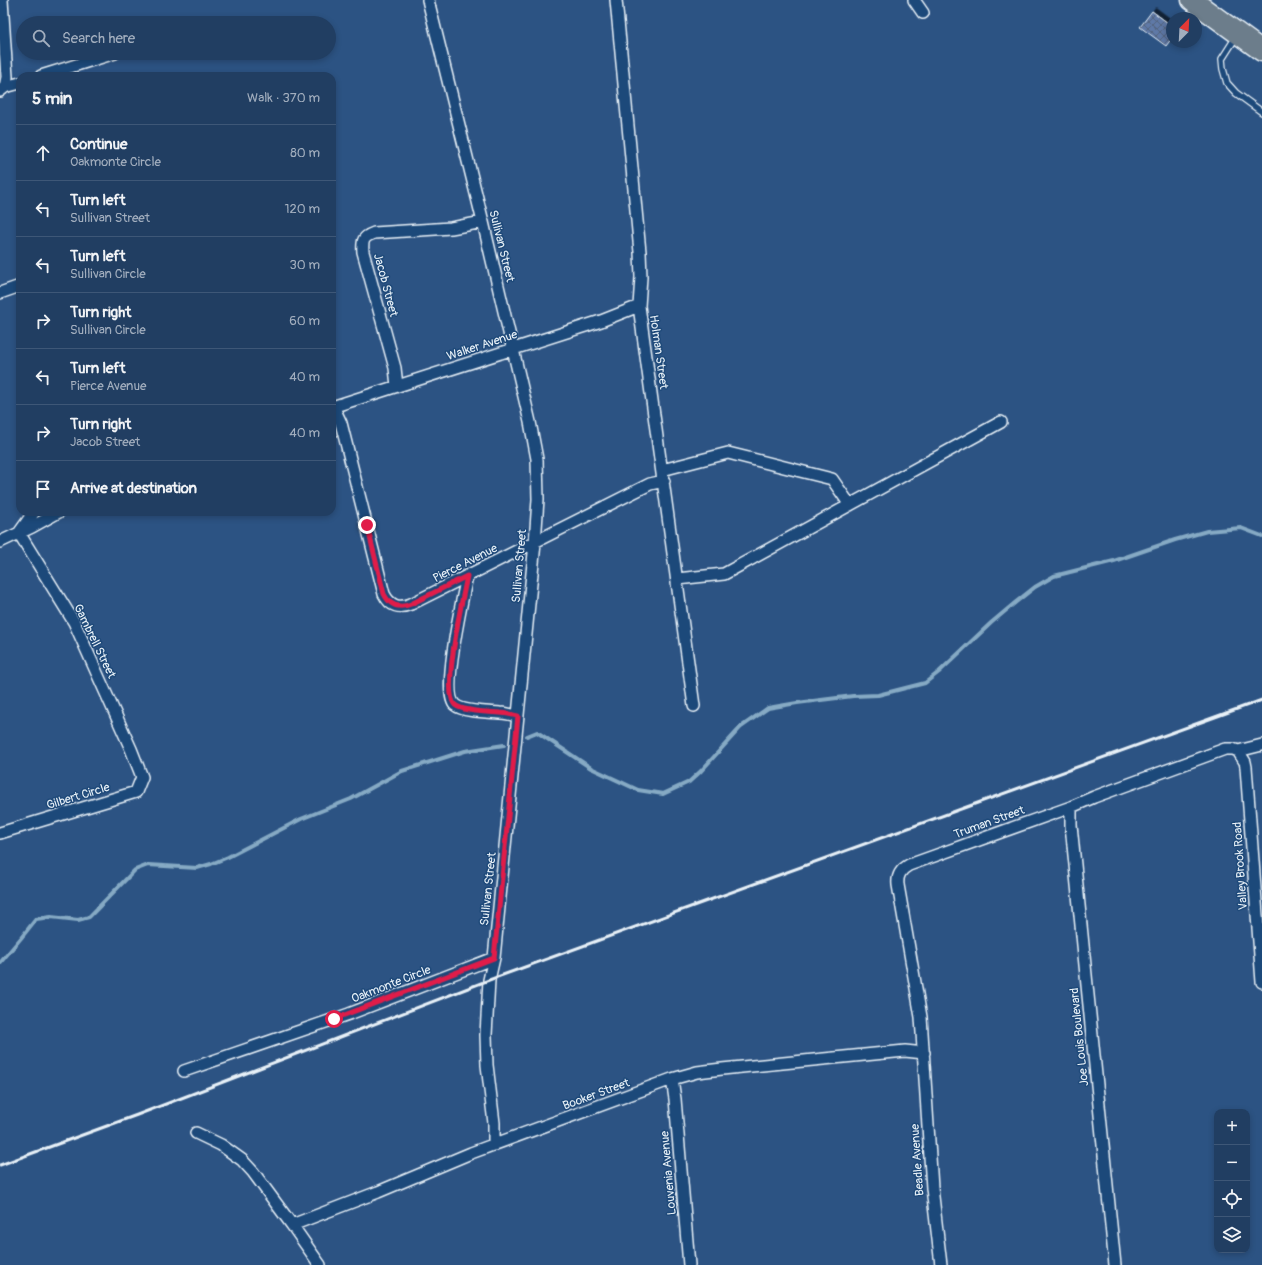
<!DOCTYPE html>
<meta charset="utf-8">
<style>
body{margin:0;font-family:Pangolin,sans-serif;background:#294568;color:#f1f3f6}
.controls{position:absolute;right:12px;bottom:12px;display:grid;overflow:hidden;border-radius:8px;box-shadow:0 2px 6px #0003}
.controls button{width:36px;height:36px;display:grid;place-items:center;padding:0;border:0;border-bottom:1px solid #3e5777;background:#213e62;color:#f1f3f6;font:20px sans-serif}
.compass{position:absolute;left:1166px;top:12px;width:36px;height:36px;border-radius:50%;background:#213e62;box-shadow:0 2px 6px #0003;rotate:24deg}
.stop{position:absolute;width:12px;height:12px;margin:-9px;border:3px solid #e11d48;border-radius:50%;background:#fff}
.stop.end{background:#e11d48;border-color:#fff;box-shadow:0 1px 4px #0008}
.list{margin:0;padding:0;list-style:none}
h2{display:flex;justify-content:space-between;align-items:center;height:52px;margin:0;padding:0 16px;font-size:17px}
h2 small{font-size:13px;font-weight:400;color:#a2aebe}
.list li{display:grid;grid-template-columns:26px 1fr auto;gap:12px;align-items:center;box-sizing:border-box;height:56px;padding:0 16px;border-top:1px solid #3e5777}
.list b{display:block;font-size:15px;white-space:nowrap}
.list p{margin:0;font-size:13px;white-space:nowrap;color:#a2aebe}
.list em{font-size:13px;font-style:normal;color:#a2aebe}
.icon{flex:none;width:22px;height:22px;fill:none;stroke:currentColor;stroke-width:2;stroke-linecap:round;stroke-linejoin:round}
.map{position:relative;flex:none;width:1262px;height:1265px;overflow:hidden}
.search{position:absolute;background:#213e62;box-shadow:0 2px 6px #0003;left:16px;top:16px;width:320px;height:44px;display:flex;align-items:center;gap:10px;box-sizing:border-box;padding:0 14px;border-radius:22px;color:#a2aebe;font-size:15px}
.panel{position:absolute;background:#213e62;box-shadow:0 2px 6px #0003;left:16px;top:72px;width:320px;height:444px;border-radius:12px}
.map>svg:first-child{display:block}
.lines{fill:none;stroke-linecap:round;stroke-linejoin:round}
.stream{stroke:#86aac4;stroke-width:4}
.building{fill:url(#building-cross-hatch);stroke:#e8f1f8;filter:url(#shadow)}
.lane-casing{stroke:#e8f1f8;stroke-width:8}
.street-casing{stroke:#e8f1f8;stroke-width:14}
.highway-casing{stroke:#e8f1f8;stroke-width:23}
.lane{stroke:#1f4a7a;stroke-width:5.5}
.street{stroke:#1f4a7a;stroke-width:11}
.highway{stroke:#6c7d8b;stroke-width:20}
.rail{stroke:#e8f1f8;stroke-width:3}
.route{stroke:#e11d48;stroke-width:5}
.labels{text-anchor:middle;stroke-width:3;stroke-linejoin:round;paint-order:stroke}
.street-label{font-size:12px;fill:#e8f1f8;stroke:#1f4a7a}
</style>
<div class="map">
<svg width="1262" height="1265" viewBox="0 0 1262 1265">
<defs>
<pattern id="building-cross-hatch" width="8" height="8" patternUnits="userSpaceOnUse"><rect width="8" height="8" fill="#5e79a7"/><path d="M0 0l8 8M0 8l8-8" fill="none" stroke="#53637d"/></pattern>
<filter id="shadow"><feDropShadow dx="3.5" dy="-3.5" stdDeviation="0" flood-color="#0009"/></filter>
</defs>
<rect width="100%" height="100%" fill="#2c5383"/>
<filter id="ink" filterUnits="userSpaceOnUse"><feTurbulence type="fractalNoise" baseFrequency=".025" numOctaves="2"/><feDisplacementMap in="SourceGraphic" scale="8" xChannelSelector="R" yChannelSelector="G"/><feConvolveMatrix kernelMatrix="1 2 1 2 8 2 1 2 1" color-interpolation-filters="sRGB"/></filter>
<g filter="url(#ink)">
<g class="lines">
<!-- stream -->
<path class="stream" d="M 527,736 L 537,732 L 591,768 L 638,790 L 663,794 L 689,782 L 701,771 L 741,727 L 768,708 L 797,703 L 853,696 L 878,695 L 925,683 L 939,672 L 991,623 L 1016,602 L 1035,587 L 1054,576 L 1114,561 L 1175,540 L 1207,531 L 1241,528 L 1262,536
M 0,963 L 21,938 L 36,919 L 51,917 L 78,920 L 89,917 L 135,870 L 148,865 L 197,868 L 211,864 L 228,857 L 301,819 L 351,799 L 402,771 L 465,751 L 504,745"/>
</g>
<!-- building -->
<path class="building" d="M 1152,11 L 1172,26 L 1172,38 L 1166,46 L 1140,27 Z"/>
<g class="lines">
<!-- lane casing -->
<g class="lane-casing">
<path id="lane" d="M 1236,37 L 1222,59 L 1223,69 L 1227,83 L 1236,93 L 1262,112"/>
</g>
<!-- street casing -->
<g class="street-casing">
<path id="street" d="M 428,0 L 483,222 L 530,422 L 537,459 L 538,499 L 535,543 L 494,958 L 489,980 L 486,1035 L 487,1065 L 494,1123 L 494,1145
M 616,0 L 640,252 L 641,277 L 639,306 L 694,706
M 914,0 L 923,13
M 41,76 L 115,53
M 5,87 L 20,83
M 0,91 L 5,87 L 7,77 L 2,0
M 0,293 L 20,286
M 397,386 L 395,368 L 363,252 C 362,240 363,237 374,233 L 451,228 L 483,222
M 333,406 L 341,423 L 384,594 C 390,606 399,609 411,604 L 650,484 L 664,481
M 332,407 L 601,321 L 639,306
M 662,470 L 728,453 L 832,479 L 850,505
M 0,542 L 32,527 L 59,512
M 467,576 C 463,596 441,693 455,705 C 463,712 489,712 500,713 C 506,713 512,715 518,716
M 677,579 L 724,574 L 1001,422
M 1238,751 L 1245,762 L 1246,767 L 1262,982
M 1071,807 L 1071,825 L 1115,1265
M 0,833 L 136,792 L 142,777 L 131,749 L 74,622 L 19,533 L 34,512
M 184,1071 L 349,1014 L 494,958
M 672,1079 L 675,1099 L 689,1265
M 196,1133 L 221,1145 L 242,1160 L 253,1172 L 292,1225 L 320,1265
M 292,1225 L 378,1192 L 471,1153 L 672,1079 L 697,1072 L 722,1069 L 905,1051 L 924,1053
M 941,1265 L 932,1188 L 921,1017 L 898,885 C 897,876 900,870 909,865 L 1071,807 L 1094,797 L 1225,749 L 1233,749 L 1238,751 L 1262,745"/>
</g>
<!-- highway casing -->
<g class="highway-casing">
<path id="highway" d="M 1192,0 L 1262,51"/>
</g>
<!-- lane -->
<use href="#lane" class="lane"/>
<!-- street -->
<use href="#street" class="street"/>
<!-- highway -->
<use href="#highway" class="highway"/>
<!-- rail -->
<path class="rail" d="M 0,1165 L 137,1115 L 489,980 L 1262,700"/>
</g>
</g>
<g class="lines" filter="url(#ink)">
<!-- route -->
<path class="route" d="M 334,1019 L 494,958 L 518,716 C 512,715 506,713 500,713 C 489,712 464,712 455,705 C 441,692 463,597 467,576 L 411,604 C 399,609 390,606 384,594 L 367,525"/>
</g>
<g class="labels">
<!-- street labels -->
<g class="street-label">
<text transform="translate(502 246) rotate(76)" y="4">Sullivan Street</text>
<text transform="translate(386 285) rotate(75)" y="4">Jacob Street</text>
<text transform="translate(482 345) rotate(-18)" y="4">Walker Avenue</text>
<text transform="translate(659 352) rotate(82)" y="4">Holman Street</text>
<text transform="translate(465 563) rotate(-27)" y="4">Pierce Avenue</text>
<text transform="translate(519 566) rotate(-85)" y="4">Sullivan Street</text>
<text transform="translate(95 641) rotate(64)" y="4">Gambrell Street</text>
<text transform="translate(78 796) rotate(-17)" y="4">Gilbert Circle</text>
<text transform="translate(989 822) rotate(-20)" y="4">Truman Street</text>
<text transform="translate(1240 866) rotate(-94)" y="4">Valley Brook Road</text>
<text transform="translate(488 889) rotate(-84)" y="4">Sullivan Street</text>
<text transform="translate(391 984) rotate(-21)" y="4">Oakmonte Circle</text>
<text transform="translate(1079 1037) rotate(-96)" y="4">Joe Louis Boulevard</text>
<text transform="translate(596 1094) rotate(-20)" y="4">Booker Street</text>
<text transform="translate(917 1160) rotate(-94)" y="4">Beadle Avenue</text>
<text transform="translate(668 1173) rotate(-95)" y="4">Louvenia Avenue</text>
</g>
</g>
</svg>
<div class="controls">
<button>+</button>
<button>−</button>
<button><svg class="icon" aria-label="locate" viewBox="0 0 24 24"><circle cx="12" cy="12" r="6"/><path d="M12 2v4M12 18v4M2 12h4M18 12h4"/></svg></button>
<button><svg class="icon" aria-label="layers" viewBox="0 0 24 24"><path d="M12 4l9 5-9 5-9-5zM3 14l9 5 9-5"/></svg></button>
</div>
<svg class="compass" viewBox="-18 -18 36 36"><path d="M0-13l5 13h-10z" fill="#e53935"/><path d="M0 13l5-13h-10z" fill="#a2aebe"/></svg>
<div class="stop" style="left:334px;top:1019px"></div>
<div class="stop end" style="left:367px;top:525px"></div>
<div class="search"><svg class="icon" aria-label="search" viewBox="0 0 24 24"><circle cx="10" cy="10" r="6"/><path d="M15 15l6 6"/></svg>Search here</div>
<section class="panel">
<h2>5 min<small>Walk · 370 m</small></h2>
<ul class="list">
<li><svg class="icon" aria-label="ahead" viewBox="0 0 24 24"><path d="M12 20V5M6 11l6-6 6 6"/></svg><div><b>Continue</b><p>Oakmonte Circle</p></div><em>80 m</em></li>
<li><svg class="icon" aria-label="left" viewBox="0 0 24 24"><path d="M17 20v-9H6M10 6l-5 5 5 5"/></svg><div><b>Turn left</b><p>Sullivan Street</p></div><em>120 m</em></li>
<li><svg class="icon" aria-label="left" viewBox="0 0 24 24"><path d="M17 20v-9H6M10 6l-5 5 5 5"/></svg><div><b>Turn left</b><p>Sullivan Circle</p></div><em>30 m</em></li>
<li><svg class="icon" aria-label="right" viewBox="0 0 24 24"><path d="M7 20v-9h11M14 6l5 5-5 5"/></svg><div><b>Turn right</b><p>Sullivan Circle</p></div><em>60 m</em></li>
<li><svg class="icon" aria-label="left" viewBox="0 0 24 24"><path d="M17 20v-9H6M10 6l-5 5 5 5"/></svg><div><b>Turn left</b><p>Pierce Avenue</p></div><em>40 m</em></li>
<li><svg class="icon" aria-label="right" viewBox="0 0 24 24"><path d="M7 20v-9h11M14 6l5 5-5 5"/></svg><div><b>Turn right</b><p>Jacob Street</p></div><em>40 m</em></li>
<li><svg class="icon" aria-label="arrive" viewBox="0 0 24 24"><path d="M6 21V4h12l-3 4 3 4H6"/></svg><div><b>Arrive at destination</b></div></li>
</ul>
</section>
</div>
